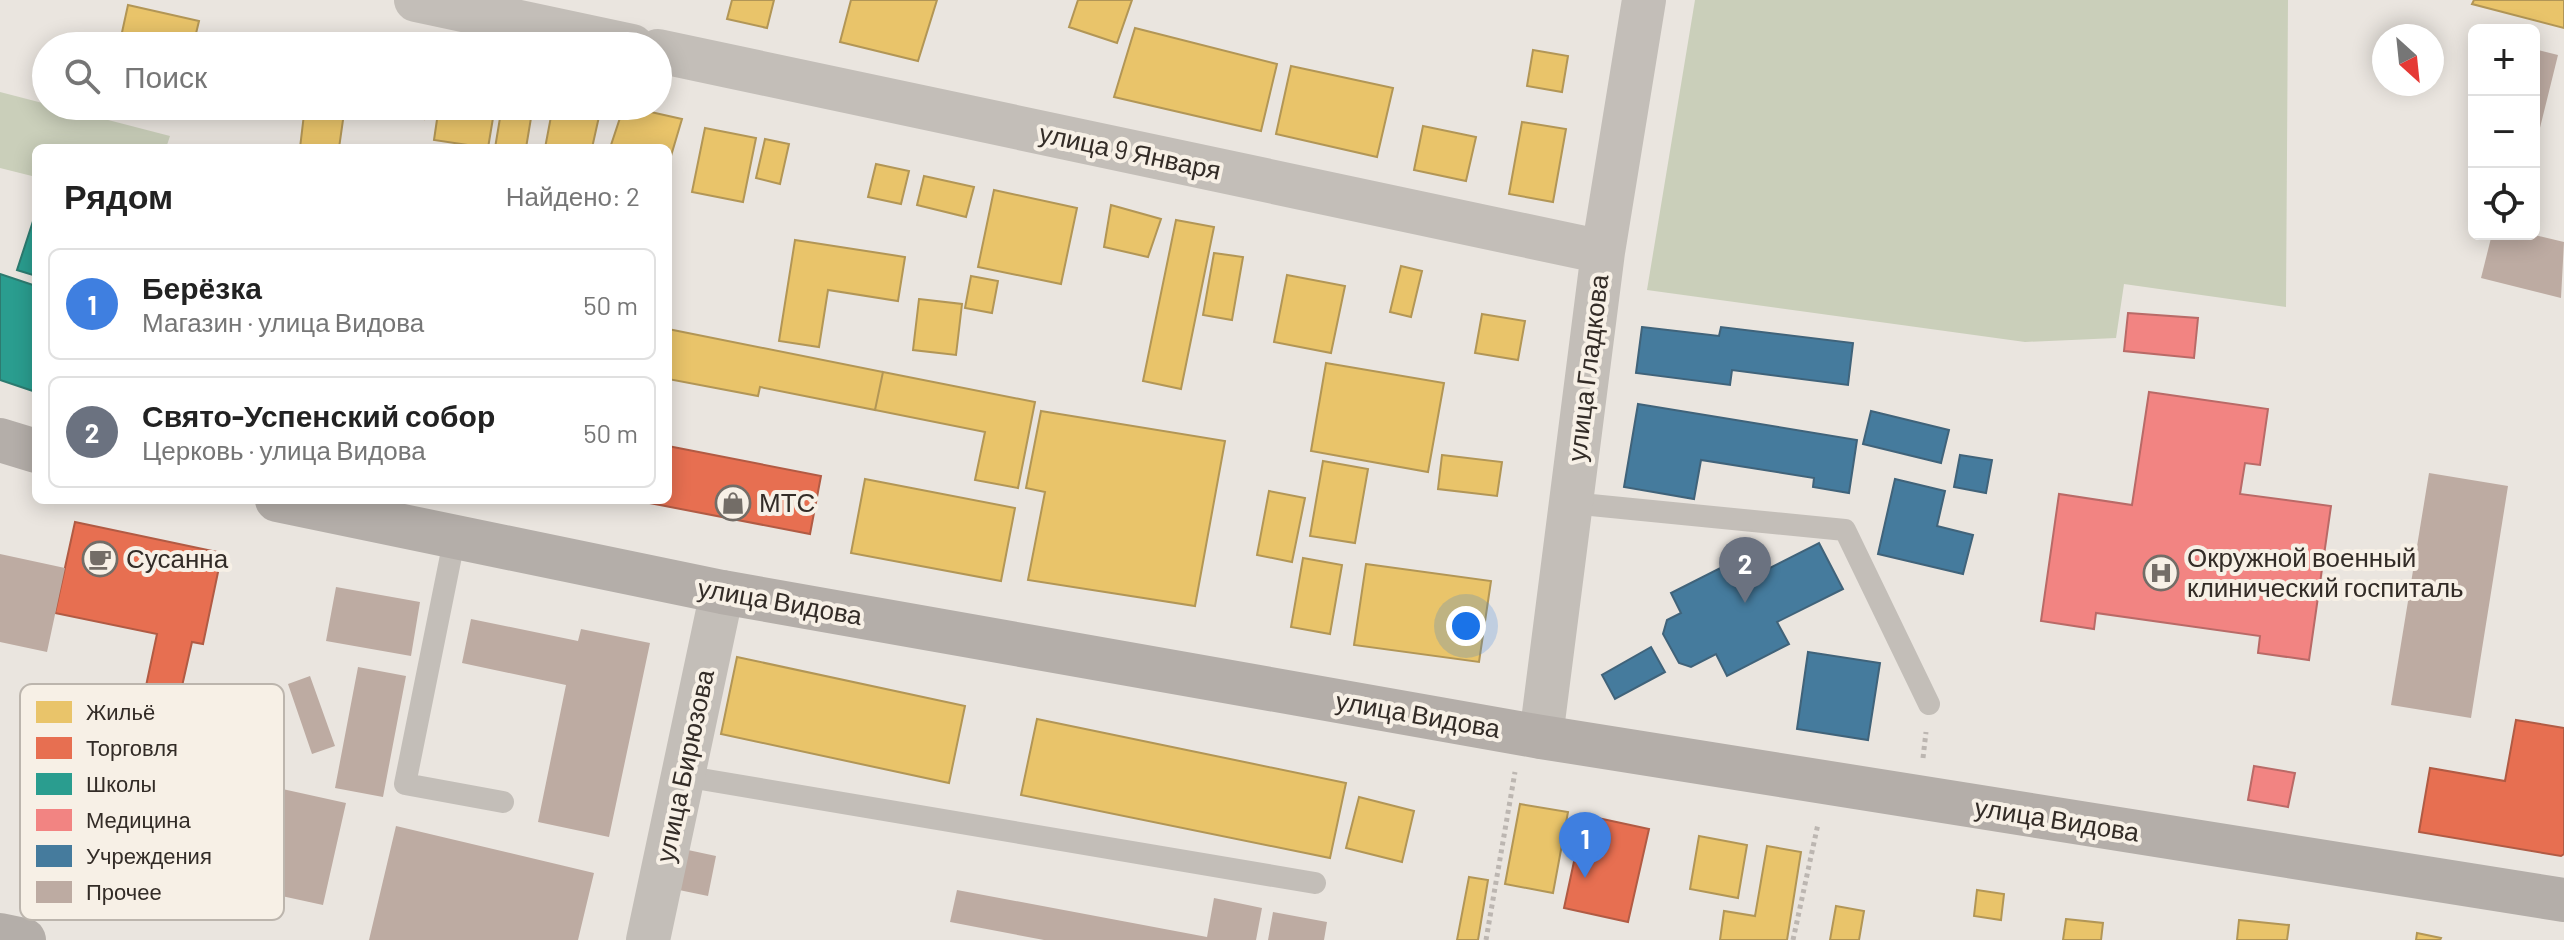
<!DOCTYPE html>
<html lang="ru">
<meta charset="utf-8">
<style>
body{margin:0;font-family:Barlow,sans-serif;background:#f6f6f6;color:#222}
.controls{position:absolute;right:24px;top:24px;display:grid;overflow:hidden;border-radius:12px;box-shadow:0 4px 20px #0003}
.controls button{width:72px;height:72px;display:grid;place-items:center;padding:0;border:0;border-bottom:2px solid #e0e0e0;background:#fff;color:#222;font:40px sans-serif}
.compass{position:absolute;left:2372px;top:24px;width:72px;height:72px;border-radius:50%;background:#fff;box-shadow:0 4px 20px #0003;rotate:153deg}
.you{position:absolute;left:1466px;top:626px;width:28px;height:28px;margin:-20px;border:6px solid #fff;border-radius:50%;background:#1a73e8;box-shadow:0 0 0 12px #1a73e833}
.badge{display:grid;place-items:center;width:52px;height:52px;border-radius:50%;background:#736d67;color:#fff;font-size:26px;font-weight:700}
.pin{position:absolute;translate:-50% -66px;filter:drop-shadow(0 2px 4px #0008)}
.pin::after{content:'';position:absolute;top:42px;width:28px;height:24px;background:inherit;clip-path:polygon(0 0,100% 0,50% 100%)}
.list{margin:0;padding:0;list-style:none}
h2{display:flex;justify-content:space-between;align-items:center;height:104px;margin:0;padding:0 32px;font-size:34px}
h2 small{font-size:26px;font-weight:400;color:#767676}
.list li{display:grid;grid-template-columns:52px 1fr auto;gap:24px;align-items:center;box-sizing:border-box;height:112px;margin:0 16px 16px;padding:0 16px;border:2px solid #e0e0e0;border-radius:12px}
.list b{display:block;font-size:30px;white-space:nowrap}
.list p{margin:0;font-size:26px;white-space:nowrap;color:#767676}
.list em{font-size:26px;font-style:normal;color:#767676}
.icon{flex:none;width:44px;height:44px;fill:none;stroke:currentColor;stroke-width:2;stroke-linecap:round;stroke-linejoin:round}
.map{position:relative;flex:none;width:2564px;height:940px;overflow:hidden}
.search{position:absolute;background:#fff;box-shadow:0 4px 20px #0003;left:32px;top:32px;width:640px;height:88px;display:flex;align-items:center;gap:20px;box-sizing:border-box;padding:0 28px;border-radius:44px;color:#767676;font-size:30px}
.panel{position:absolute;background:#fff;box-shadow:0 4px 20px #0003;left:32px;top:144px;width:640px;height:360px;border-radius:12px}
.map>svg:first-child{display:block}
.green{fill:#cacfba}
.homes{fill:#e9c46a;stroke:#b29656;stroke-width:2}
.shops{fill:#e76f51;stroke:#b15b44;stroke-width:2}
.schools{fill:#2a9d8f;stroke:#2d7b70;stroke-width:2}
.health{fill:#f28482;stroke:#b96a67;stroke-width:2}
.public{fill:#457b9d;stroke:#40637a;stroke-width:2}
.building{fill:#bdaba2}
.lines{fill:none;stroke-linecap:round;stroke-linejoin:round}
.path{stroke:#bcb6b1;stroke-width:5;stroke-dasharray:4 4;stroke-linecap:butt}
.lane{stroke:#c3beb8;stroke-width:22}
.street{stroke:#c3beb8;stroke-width:44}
.secondary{stroke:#b4aea9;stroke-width:44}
.labels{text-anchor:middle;stroke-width:8;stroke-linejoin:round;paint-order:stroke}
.street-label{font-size:26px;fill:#332c27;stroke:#f7f0e6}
.poi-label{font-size:26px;fill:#332c27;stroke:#f7f0e6;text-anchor:start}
.key{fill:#f7f0e6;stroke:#bcb5ad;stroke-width:2}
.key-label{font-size:22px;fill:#332c27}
</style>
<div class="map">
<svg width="2564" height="940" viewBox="0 0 2564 940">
<rect width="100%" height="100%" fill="#eae5df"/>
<!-- green -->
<path class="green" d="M 1695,0 L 2288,0 L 2286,307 L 2124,284 L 2116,338 L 2025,342 L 1647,290 Z
M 0,92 L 170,136 L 166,148 L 36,148 L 36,177 L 0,168 Z"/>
<!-- homes -->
<path class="homes" d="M 732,0 L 774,0 L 767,28 L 727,19 Z
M 851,0 L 937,0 L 918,61 L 840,42 Z
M 1078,0 L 1132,0 L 1117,43 L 1069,27 Z
M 2474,0 L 2564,0 L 2564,28 L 2472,4 Z
M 128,5 L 199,21 L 193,46 L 119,46 Z
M 1135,28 L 1277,64 L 1261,131 L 1114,97 Z
M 1533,50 L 1568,56 L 1562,92 L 1527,86 Z
M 1291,66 L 1393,88 L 1377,157 L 1276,134 Z
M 305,106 L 345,106 L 339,148 L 300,148 Z
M 363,106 L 427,106 L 424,119 Z
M 439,106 L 495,106 L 488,148 L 434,140 Z
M 502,106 L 533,106 L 526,148 L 495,148 Z
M 553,106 L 600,112 L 592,148 L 545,148 Z
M 624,106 L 682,119 L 668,166 L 668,148 L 610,148 Z
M 1522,122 L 1566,129 L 1553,202 L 1509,194 Z
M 1423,126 L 1476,137 L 1466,181 L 1414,170 Z
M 705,128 L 756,138 L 743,202 L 692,192 Z
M 765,139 L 789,144 L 780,184 L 756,178 Z
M 876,164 L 909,171 L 901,204 L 868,197 Z
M 924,176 L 974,187 L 966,217 L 917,205 Z
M 994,190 L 1077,208 L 1061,284 L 978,267 Z
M 1111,205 L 1161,219 L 1148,257 L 1104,247 Z
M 1176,220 L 1214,227 L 1181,389 L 1143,381 Z
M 795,240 L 905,257 L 898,301 L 828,290 L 819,347 L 779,341 Z
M 1214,253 L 1243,257 L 1232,320 L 1203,315 Z
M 1401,266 L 1422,271 L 1411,317 L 1390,312 Z
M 1287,275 L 1345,286 L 1331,353 L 1274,342 Z
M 971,276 L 998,281 L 992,313 L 965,308 Z
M 919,299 L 962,304 L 956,355 L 913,350 Z
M 1482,314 L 1525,321 L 1518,360 L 1475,353 Z
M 668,329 L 883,372 L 875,410 L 760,387 L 758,396 L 668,379 Z
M 1326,363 L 1444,383 L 1428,472 L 1311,451 Z
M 883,372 L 1035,402 L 1018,488 L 975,480 L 985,432 L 875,410 Z
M 1041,411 L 1225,441 L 1195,606 L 1028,580 L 1045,492 L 1026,488 Z
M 1442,455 L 1502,462 L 1497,496 L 1438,489 Z
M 1323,461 L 1368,469 L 1355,543 L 1310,536 Z
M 865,479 L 1015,508 L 1001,581 L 851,553 Z
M 1269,491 L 1305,498 L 1292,562 L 1257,555 Z
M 1303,558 L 1342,565 L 1330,634 L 1291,627 Z
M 1366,564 L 1491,581 L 1479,662 L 1354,645 Z
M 737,657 L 965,706 L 949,783 L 721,734 Z
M 1037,719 L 1346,783 L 1330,858 L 1021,795 Z
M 1359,797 L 1414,811 L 1402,862 L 1346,848 Z
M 1520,804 L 1568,812 L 1553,893 L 1505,884 Z
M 1699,836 L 1747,845 L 1738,898 L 1690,889 Z
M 1767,846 L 1801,852 L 1787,940 L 1720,940 L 1724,911 L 1755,916 Z
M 1469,877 L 1488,880 L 1478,940 L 1457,940 Z
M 1977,890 L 2004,894 L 2001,920 L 1974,916 Z
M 1836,906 L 1864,911 L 1859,940 L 1830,940 Z
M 2066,919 L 2103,923 L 2101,940 L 2063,940 Z
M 2239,920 L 2289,925 L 2287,940 L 2237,940 Z
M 2417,933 L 2441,938 L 2440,940 L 2416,940 Z"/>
<!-- shops -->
<path class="shops" d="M 668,446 L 821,476 L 810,534 L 634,500 L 668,500 Z
M 75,522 L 222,553 L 203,644 L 192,642 L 173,726 L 139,719 L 157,634 L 55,613 Z
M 2516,720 L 2564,728 L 2564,854 L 2561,856 L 2419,832 L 2430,768 L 2505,781 Z
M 1584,815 L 1649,829 L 1628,922 L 1564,908 Z"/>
<!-- schools -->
<path class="schools" d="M 36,212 L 36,276 L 17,270 Z
M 0,274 L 36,286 L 36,392 L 0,380 Z"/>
<!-- health -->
<path class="health" d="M 2128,313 L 2198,318 L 2194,358 L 2124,351 Z
M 2149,392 L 2268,409 L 2260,465 L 2245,463 L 2240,494 L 2331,506 L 2309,660 L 2258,653 L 2260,636 L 2096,613 L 2094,629 L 2041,621 L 2059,494 L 2132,505 Z
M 2254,766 L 2295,773 L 2288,807 L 2248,800 Z"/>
<!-- public -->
<path class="public" d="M 1642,327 L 1719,336 L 1721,327 L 1853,343 L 1848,385 L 1732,370 L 1730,385 L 1636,373 Z
M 1638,404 L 1857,440 L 1849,493 L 1813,487 L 1814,478 L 1701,460 L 1694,499 L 1624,487 Z
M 1871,411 L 1949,430 L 1941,463 L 1863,444 Z
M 1960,455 L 1992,460 L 1986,493 L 1954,487 Z
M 1895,479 L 1945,491 L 1937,526 L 1973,535 L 1963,574 L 1878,554 Z
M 1819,543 L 1843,589 L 1777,622 L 1789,644 L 1727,676 L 1716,654 L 1691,667 L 1679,663 L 1663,634 L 1667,620 L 1681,613 L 1671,593 L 1742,557 L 1752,577 Z
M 1651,647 L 1665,672 L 1615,699 L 1602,675 Z
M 1808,652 L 1880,663 L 1868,740 L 1797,729 Z"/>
<!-- building -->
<path class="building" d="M 2534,49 L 2558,55 L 2535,148 L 2534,148 Z
M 2492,234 L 2530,234 L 2564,242 L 2561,298 L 2481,278 Z
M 2429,473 L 2508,486 L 2471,718 L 2391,705 Z
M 0,554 L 65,568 L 47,652 L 0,642 Z
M 336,587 L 420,602 L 411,656 L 326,641 Z
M 471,619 L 578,641 L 581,629 L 650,643 L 609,837 L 538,822 L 566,685 L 462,663 Z
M 358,667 L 406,676 L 383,797 L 335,788 Z
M 310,676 L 335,746 L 312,754 L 288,684 Z
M 68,742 L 346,803 L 323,905 L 45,845 Z
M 396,826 L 594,873 L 578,940 L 369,940 Z
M 688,850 L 716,856 L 708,896 L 679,890 Z
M 957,890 L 1207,937 L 1214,898 L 1262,908 L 1256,940 L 1044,940 L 950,922 Z
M 1273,912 L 1327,922 L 1324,940 L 1268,940 Z"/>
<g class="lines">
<!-- path -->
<path class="path" d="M 1923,758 L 1926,732
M 1486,940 L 1515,772
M 1793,940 L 1818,824"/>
<!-- lane -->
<path class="lane" d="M 1571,503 L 1845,530 L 1929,704
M 455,536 L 405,784 L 503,802
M 683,776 L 1315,883"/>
<!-- street -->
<path class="street" d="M 416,0 L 632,46
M 658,51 L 1603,252
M 1541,737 L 1603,252 L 1644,0
M 648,940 L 722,592"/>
<!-- secondary -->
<path class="secondary" d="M 0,440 L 36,451
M 277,500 L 722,592 L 1541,737 L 2564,900
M 0,935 L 24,940"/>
</g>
<!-- icons -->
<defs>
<g id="shop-ring" transform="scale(1.8)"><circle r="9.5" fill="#f7f0e6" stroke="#736d67" stroke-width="1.5"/><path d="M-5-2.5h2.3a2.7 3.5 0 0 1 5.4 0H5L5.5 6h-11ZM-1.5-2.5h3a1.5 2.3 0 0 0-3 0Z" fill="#736d67"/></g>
<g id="cafe-ring" transform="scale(1.8)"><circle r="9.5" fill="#f7f0e6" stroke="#736d67" stroke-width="1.5"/><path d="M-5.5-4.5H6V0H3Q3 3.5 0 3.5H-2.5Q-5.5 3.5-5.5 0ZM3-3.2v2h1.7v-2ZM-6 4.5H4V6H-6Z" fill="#736d67"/></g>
<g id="hospital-ring" transform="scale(1.8)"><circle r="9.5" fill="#f7f0e6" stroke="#736d67" stroke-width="1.5"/><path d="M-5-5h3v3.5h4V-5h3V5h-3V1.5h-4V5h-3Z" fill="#736d67"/></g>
</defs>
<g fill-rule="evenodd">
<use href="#shop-ring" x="733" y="503"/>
<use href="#cafe-ring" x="100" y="559"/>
<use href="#hospital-ring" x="2161" y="573"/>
</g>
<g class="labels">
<!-- street labels -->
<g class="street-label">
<text transform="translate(1130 152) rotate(12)" y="9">улица 9 Января</text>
<text transform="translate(1588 368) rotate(-83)" y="9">улица Гладкова</text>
<text transform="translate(780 602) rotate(10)" y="9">улица Видова</text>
<text transform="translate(1418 715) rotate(10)" y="9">улица Видова</text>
<text transform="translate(685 766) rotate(-78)" y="9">улица Бирюзова</text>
<text transform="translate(2057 820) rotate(9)" y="9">улица Видова</text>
</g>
<!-- poi labels -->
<g class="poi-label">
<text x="759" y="512">МТС</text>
<text x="2187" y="567">Окружной военный<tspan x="2187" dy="30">клинический госпиталь</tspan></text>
<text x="126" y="568">Сусанна</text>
</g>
</g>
<!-- legend -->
<rect x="20" y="684" width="264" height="236" rx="12" class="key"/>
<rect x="36" y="701" width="36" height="22" fill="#e9c46a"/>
<rect x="36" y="737" width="36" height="22" fill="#e76f51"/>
<rect x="36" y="773" width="36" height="22" fill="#2a9d8f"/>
<rect x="36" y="809" width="36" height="22" fill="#f28482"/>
<rect x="36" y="845" width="36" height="22" fill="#457b9d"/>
<rect x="36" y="881" width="36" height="22" fill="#bdaba2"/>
<g class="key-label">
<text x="86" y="720">Жильё</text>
<text x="86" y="756">Торговля</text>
<text x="86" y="792">Школы</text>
<text x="86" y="828">Медицина</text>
<text x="86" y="864">Учреждения</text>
<text x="86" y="900">Прочее</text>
</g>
</svg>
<div class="controls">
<button>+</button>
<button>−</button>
<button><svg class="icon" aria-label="locate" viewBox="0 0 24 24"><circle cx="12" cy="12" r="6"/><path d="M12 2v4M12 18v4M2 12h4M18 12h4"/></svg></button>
</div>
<svg class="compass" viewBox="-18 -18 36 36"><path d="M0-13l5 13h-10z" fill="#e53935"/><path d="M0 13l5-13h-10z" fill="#767676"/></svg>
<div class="you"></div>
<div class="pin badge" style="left:1585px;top:878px;background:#3f7fe0">1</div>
<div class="pin badge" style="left:1745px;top:603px;background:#6b7280">2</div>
<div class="search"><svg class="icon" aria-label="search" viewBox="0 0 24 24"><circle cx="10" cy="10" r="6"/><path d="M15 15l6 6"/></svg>Поиск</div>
<section class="panel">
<h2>Рядом<small>Найдено: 2</small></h2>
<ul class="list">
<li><span class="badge" style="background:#3f7fe0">1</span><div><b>Берёзка</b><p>Магазин · улица Видова</p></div><em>50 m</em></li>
<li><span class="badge" style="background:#6b7280">2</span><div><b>Свято-Успенский собор</b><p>Церковь · улица Видова</p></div><em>50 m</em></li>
</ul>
</section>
</div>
